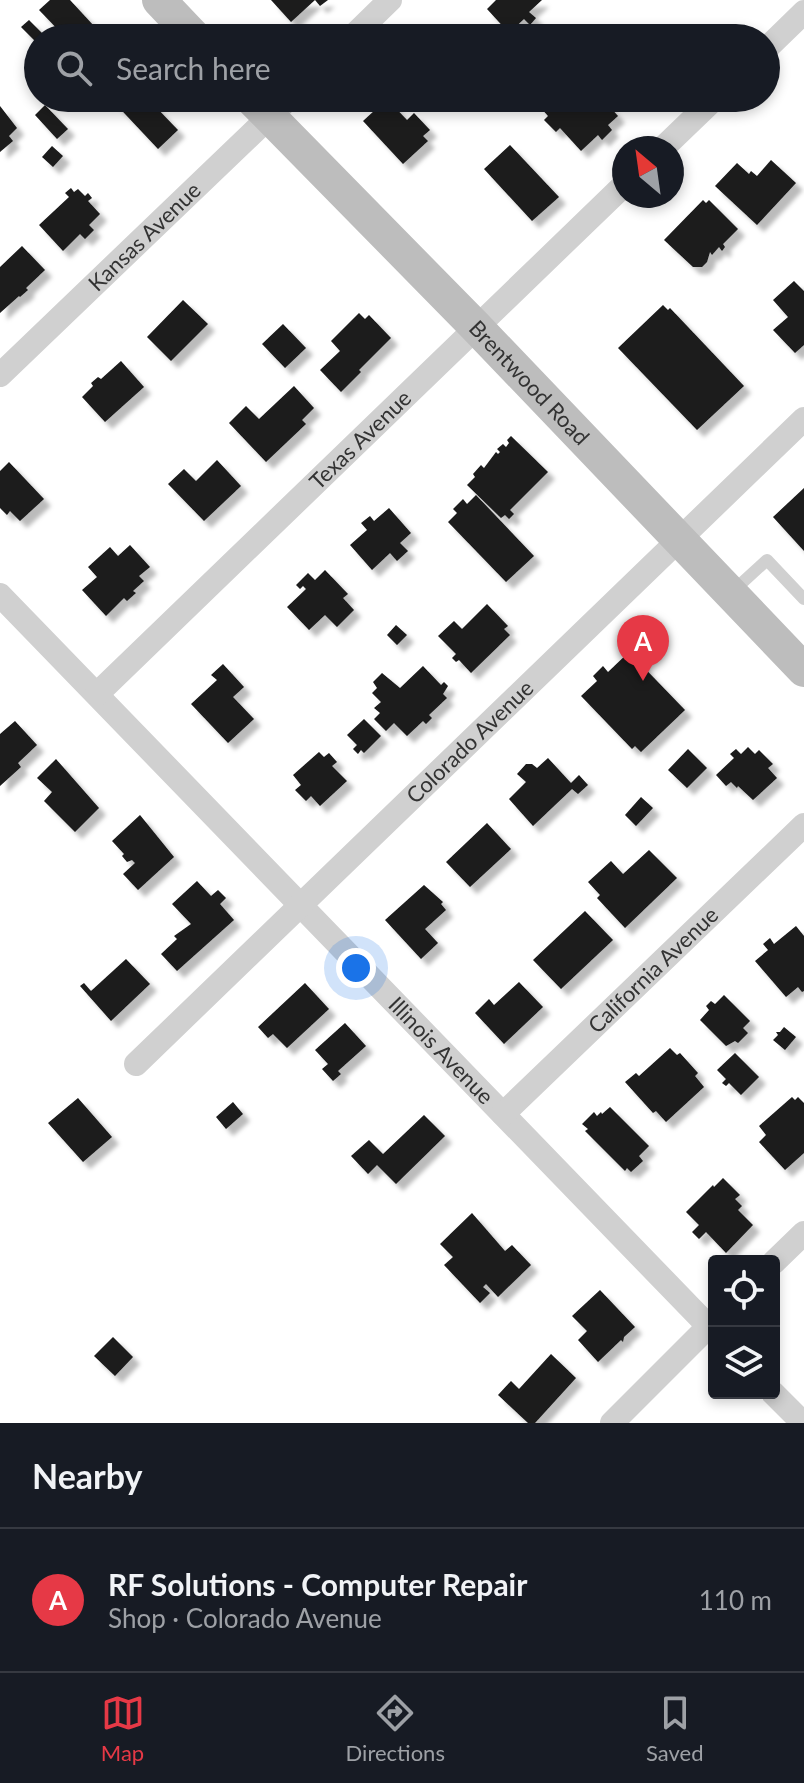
<!DOCTYPE html>
<meta charset="utf-8">
<style>
body{margin:0;font-family:Lato,sans-serif;background:#20242c;color:#f1f3f6}
.controls{position:absolute;right:24px;bottom:24px;display:grid;overflow:hidden;border-radius:8px;box-shadow:0 4px 12px #0003}
.controls button{width:72px;height:72px;display:grid;place-items:center;padding:0;border:0;border-bottom:2px solid #363941;background:#171b24;color:#f1f3f6;font:40px sans-serif}
.compass{position:absolute;left:612px;top:136px;width:72px;height:72px;border-radius:50%;background:#171b24;box-shadow:0 4px 12px #0003;rotate:331deg}
.you{position:absolute;left:356px;top:968px;width:28px;height:28px;margin:-20px;border:6px solid #fff;border-radius:50%;background:#1a73e8;box-shadow:0 0 0 12px #1a73e833}
.badge{display:grid;place-items:center;width:52px;height:52px;border-radius:50%;background:#e63946;color:#fff;font-size:26px;font-weight:700}
.pin{position:absolute;translate:-50% -66px;filter:drop-shadow(0 2px 4px #0008)}
.pin::after{content:'';position:absolute;top:42px;width:28px;height:24px;background:inherit;clip-path:polygon(0 0,100% 0,50% 100%)}
.list{margin:0;padding:0;list-style:none}
h2{display:flex;justify-content:space-between;align-items:center;height:104px;margin:0;padding:0 32px;font-size:34px}
h2 small{font-size:26px;font-weight:400;color:#9ea1a6}
.list li{display:grid;grid-template-columns:52px 1fr auto;gap:24px;align-items:center;box-sizing:border-box;height:144px;padding:0 32px;border-top:2px solid #363941}
.list b{display:block;font-size:30px;white-space:nowrap}
.list p{margin:0;font-size:26px;white-space:nowrap;color:#9ea1a6}
.list em{font-size:26px;font-style:normal;color:#9ea1a6}
.icon{flex:none;width:44px;height:44px;fill:none;stroke:currentColor;stroke-width:2;stroke-linecap:round;stroke-linejoin:round}
.map{position:relative;flex:none;width:804px;height:1423px;overflow:hidden}
.search{position:absolute;background:#171b24;box-shadow:0 4px 12px #0003;left:24px;right:24px;top:24px;height:88px;display:flex;align-items:center;gap:20px;box-sizing:border-box;padding:0 28px;border-radius:44px;color:#9ea1a6;font-size:30px}
.sheet{height:248px;background:#171b24}
nav{display:flex;justify-content:space-around;align-items:center;box-sizing:border-box;height:112px;border-top:2px solid #363941;background:#171b24;font-size:22px;color:#9ea1a6}
nav a{display:grid;justify-items:center;gap:4px}
nav .on{color:#e63946}
.map>svg:first-child{display:block}
.building{fill:#1a1a1a;filter:url(#shadow)}
.lines{fill:none;stroke-linecap:round;stroke-linejoin:round}
.lane{stroke:#d0d0d0;stroke-width:12}
.street{stroke:#d0d0d0;stroke-width:24}
.secondary{stroke:#bdbdbd;stroke-width:34}
.labels{text-anchor:middle;stroke-width:8;stroke-linejoin:round;paint-order:stroke}
.street-label{font-size:22px;fill:#333;stroke:#fff}
</style>
<div class="map">
<svg width="804" height="1423" viewBox="0 0 804 1423">
<defs>
<filter id="shadow"><feDropShadow dx="7" dy="7" stdDeviation="2" flood-color="#0004"/></filter>
</defs>
<rect width="100%" height="100%" fill="#fff"/>
<!-- building -->
<path class="building" d="M 50,0 L 70,0 L 94,26 L 81,38 L 66,38 L 39,10 Z
M 271,0 L 328,0 L 320,6 L 315,0 L 291,22 Z
M 496,0 L 542,0 L 529,12 L 536,18 L 530,25 L 524,19 L 509,33 L 487,9 Z
M 29,20 L 43,34 L 36,42 L 21,27 Z
M 649,25 L 662,38 L 617,38 L 627,29 L 635,37 Z
M 110,98 L 156,98 L 151,102 L 178,130 L 158,149 Z
M 550,98 L 578,98 L 581,102 L 586,98 L 602,98 L 618,116 L 608,125 L 612,130 L 602,140 L 598,135 L 581,151 L 560,128 L 556,132 L 544,120 L 548,116 L 540,107 Z
M 387,99 L 407,120 L 414,113 L 430,130 L 423,136 L 428,141 L 403,164 L 363,121 Z
M 45,105 L 68,129 L 57,139 L 35,115 Z
M 0,106 L 17,128 L 9,136 L 13,141 L 0,152 Z
M 510,145 L 559,197 L 532,221 L 484,169 Z
M 52,146 L 63,156 L 53,167 L 42,157 Z
M 771,160 L 796,183 L 757,225 L 715,186 L 737,163 L 749,174 L 751,171 L 757,176 Z
M 71,188 L 74,192 L 78,189 L 85,196 L 88,193 L 92,198 L 88,201 L 100,214 L 89,225 L 94,230 L 85,239 L 80,234 L 63,251 L 39,225 L 69,197 L 65,193 Z
M 703,200 L 706,203 L 709,200 L 738,229 L 723,244 L 725,247 L 722,251 L 719,247 L 712,255 L 710,252 L 707,262 L 702,267 L 693,267 L 664,240 Z
M 22,246 L 45,270 L 26,288 L 28,290 L 20,297 L 19,296 L 0,313 L 0,267 Z
M 794,281 L 804,291 L 804,345 L 795,353 L 773,330 L 788,317 L 773,300 Z
M 183,300 L 208,324 L 171,361 L 147,337 Z
M 663,305 L 668,310 L 670,308 L 744,386 L 697,430 L 618,348 Z
M 359,313 L 365,319 L 369,315 L 391,338 L 359,370 L 361,372 L 341,392 L 320,370 L 340,351 L 331,341 Z
M 283,324 L 306,348 L 285,368 L 262,344 Z
M 121,361 L 144,387 L 105,422 L 82,397 L 93,386 L 91,383 L 98,377 L 101,379 Z
M 294,386 L 314,408 L 302,420 L 306,424 L 266,462 L 229,423 L 246,406 L 259,419 Z
M 511,436 L 548,472 L 510,510 L 514,514 L 509,519 L 505,515 L 501,518 L 467,485 L 475,477 L 473,474 L 481,465 L 484,468 L 496,452 L 498,454 L 500,452 L 497,449 L 503,444 L 506,447 L 509,443 L 507,440 Z
M 217,460 L 241,486 L 204,521 L 168,484 L 184,469 L 196,481 Z
M 9,462 L 44,499 L 20,521 L 10,511 L 7,515 L 0,508 L 0,471 Z
M 804,488 L 804,551 L 773,517 Z
M 476,495 L 534,556 L 506,582 L 448,522 L 457,513 L 453,509 L 463,499 L 467,504 Z
M 389,508 L 411,533 L 400,543 L 408,551 L 397,561 L 390,553 L 372,570 L 350,545 L 367,530 L 361,523 L 370,516 L 374,521 Z
M 130,545 L 150,567 L 139,576 L 144,581 L 133,591 L 136,593 L 127,601 L 124,598 L 106,616 L 82,590 L 97,577 L 88,567 L 110,547 L 118,556 Z
M 325,570 L 348,594 L 343,598 L 354,610 L 337,627 L 325,615 L 309,630 L 287,607 L 306,589 L 303,586 L 300,589 L 296,585 L 308,573 L 315,580 Z
M 487,604 L 508,626 L 504,629 L 510,635 L 471,673 L 459,660 L 456,662 L 452,658 L 456,654 L 438,636 L 454,621 L 462,629 Z
M 396,625 L 407,635 L 397,645 L 387,635 Z
M 629,652 L 685,710 L 641,752 L 635,746 L 632,749 L 581,696 L 597,681 L 593,676 L 603,666 L 608,672 Z
M 223,664 L 244,687 L 233,697 L 254,719 L 228,743 L 191,704 L 217,680 L 211,675 Z
M 423,666 L 441,685 L 444,682 L 448,686 L 443,694 L 447,698 L 429,715 L 432,718 L 426,724 L 423,721 L 407,736 L 394,723 L 386,731 L 374,719 L 380,713 L 374,708 L 381,702 L 372,693 L 377,688 L 373,682 L 382,673 L 400,688 Z
M 364,719 L 381,736 L 364,753 L 361,750 L 358,754 L 353,749 L 357,745 L 347,735 Z
M 15,721 L 37,745 L 18,763 L 21,767 L 0,786 L 0,734 Z
M 748,747 L 755,754 L 759,750 L 773,764 L 768,768 L 777,778 L 753,800 L 738,786 L 737,788 L 731,782 L 726,786 L 716,775 L 734,758 L 730,754 L 736,749 L 741,754 Z
M 688,749 L 707,768 L 687,788 L 668,770 Z
M 319,752 L 324,757 L 329,753 L 337,762 L 332,766 L 347,781 L 320,806 L 311,796 L 306,801 L 295,790 L 301,785 L 293,775 Z
M 548,758 L 571,783 L 579,775 L 588,785 L 578,794 L 572,789 L 533,826 L 509,799 L 526,782 L 517,774 L 526,764 L 532,764 L 537,768 Z
M 56,759 L 99,808 L 75,832 L 44,801 L 52,792 L 37,778 Z
M 641,797 L 653,808 L 636,826 L 625,815 Z
M 140,815 L 174,857 L 138,890 L 123,874 L 135,863 L 132,860 L 127,862 L 122,856 L 124,854 L 112,841 Z
M 487,823 L 511,849 L 470,887 L 446,862 Z
M 649,850 L 677,878 L 625,928 L 597,898 L 600,895 L 588,882 L 611,861 L 623,874 Z
M 197,881 L 211,896 L 218,890 L 226,898 L 220,904 L 234,920 L 177,971 L 161,954 L 177,939 L 174,936 L 191,924 L 172,904 Z
M 424,885 L 443,902 L 441,904 L 446,910 L 425,929 L 438,943 L 421,959 L 385,920 Z
M 585,911 L 613,940 L 561,989 L 533,960 Z
M 796,926 L 804,936 L 804,991 L 802,992 L 798,987 L 786,997 L 755,961 L 768,950 L 763,944 L 770,938 L 774,944 Z
M 126,959 L 150,984 L 111,1021 L 80,986 L 84,983 L 91,991 Z
M 519,982 L 543,1007 L 504,1044 L 475,1013 L 489,999 L 494,1005 Z
M 305,983 L 329,1009 L 287,1048 L 273,1034 L 268,1038 L 258,1027 Z
M 724,995 L 750,1021 L 743,1028 L 748,1033 L 738,1043 L 735,1041 L 726,1046 L 700,1020 L 709,1010 L 706,1006 L 711,1001 L 715,1004 Z
M 345,1023 L 366,1046 L 338,1071 L 341,1074 L 333,1081 L 322,1069 L 328,1064 L 315,1050 Z
M 784,1027 L 796,1037 L 785,1050 L 773,1040 L 778,1035 L 776,1032 L 780,1032 Z
M 670,1048 L 677,1055 L 680,1053 L 698,1073 L 695,1076 L 704,1087 L 666,1122 L 656,1111 L 653,1113 L 625,1082 L 636,1073 L 639,1076 Z
M 735,1053 L 759,1077 L 741,1095 L 729,1083 L 726,1086 L 722,1083 L 726,1079 L 717,1070 Z
M 792,1097 L 795,1100 L 798,1097 L 804,1103 L 804,1153 L 785,1170 L 759,1142 L 766,1135 L 759,1126 Z
M 78,1098 L 112,1137 L 83,1162 L 48,1123 Z
M 233,1102 L 243,1114 L 226,1129 L 216,1117 Z
M 610,1107 L 649,1146 L 639,1156 L 643,1161 L 631,1172 L 627,1168 L 625,1171 L 585,1131 L 588,1129 L 582,1124 L 594,1112 L 597,1116 L 601,1112 L 602,1114 Z
M 424,1115 L 445,1136 L 396,1184 L 377,1165 L 368,1174 L 351,1156 L 369,1140 L 383,1154 Z
M 723,1178 L 740,1195 L 735,1199 L 742,1206 L 738,1210 L 753,1225 L 726,1253 L 706,1232 L 699,1239 L 692,1232 L 699,1225 L 686,1212 L 713,1185 L 714,1187 Z
M 472,1213 L 505,1251 L 512,1245 L 531,1265 L 498,1297 L 486,1284 L 483,1287 L 490,1293 L 480,1303 L 444,1265 L 453,1257 L 440,1244 Z
M 600,1290 L 635,1327 L 624,1337 L 623,1342 L 621,1340 L 598,1362 L 578,1340 L 587,1331 L 572,1316 Z
M 113,1337 L 133,1357 L 115,1376 L 94,1356 Z
M 551,1354 L 576,1378 L 535,1423 L 528,1423 L 498,1395 L 511,1381 L 519,1389 Z"/>
<g class="lines">
<!-- lane -->
<path class="lane" d="M 732,592 L 767,560 L 804,599"/>
<!-- street -->
<g class="street">
<path d="M 351,38 L 390,0"/>
<path d="M 766,49 L 804,12"/>
<path d="M 663,148 L 715,98"/>
<path id="s1" d="M 0,375 L 289,98"/>
<path id="s2" d="M 0,595 L 714,1332"/>
<path id="s3" d="M 97,694 L 624,185"/>
<path id="s4" d="M 136,1064 L 804,419"/>
<path id="s5" d="M 503,1114 L 804,825"/>
<path d="M 774,1262 L 804,1233"/>
<path d="M 773,1393 L 803,1423"/>
<path d="M 612,1423 L 714,1321"/>
</g>
<!-- secondary -->
<g class="secondary">
<path d="M 159,0 L 195,38"/>
<path id="s6" d="M 251,98 L 476,327 L 804,670"/>
</g>
</g>
<g class="labels">
<!-- street labels -->
<g class="street-label">
<text dy="8" stroke="none"><textPath href="#s1" startOffset="200">Kansas Avenue</textPath></text>
<text dy="8" stroke="none"><textPath href="#s6" startOffset="398">Brentwood Road</textPath></text>
<text dy="8" stroke="none"><textPath href="#s3" startOffset="366">Texas Avenue</textPath></text>
<text dy="8" stroke="none"><textPath href="#s4" startOffset="464">Colorado Avenue</textPath></text>
<text dy="8" stroke="none"><textPath href="#s5" startOffset="208">California Avenue</textPath></text>
<text dy="8" stroke="none"><textPath href="#s2" startOffset="634">Illinois Avenue</textPath></text>
</g>
</g>
</svg>
<div class="controls">
<button><svg class="icon" aria-label="locate" viewBox="0 0 24 24"><circle cx="12" cy="12" r="6"/><path d="M12 2v4M12 18v4M2 12h4M18 12h4"/></svg></button>
<button><svg class="icon" aria-label="layers" viewBox="0 0 24 24"><path d="M12 4l9 5-9 5-9-5zM3 14l9 5 9-5"/></svg></button>
</div>
<svg class="compass" viewBox="-18 -18 36 36"><path d="M0-13l5 13h-10z" fill="#e53935"/><path d="M0 13l5-13h-10z" fill="#9ea1a6"/></svg>
<div class="you"></div>
<div class="pin badge" style="left:643px;top:681px">A</div>
<div class="search"><svg class="icon" aria-label="search" viewBox="0 0 24 24"><circle cx="10" cy="10" r="6"/><path d="M15 15l6 6"/></svg>Search here</div>
</div>
<section class="sheet">
<h2>Nearby<small></small></h2>
<ul class="list">
<li><span class="badge">A</span><div><b>RF Solutions - Computer Repair</b><p>Shop · Colorado Avenue</p></div><em>110 m</em></li>
</ul>
</section>
<nav>
<a class="on"><svg class="icon" aria-label="map" viewBox="0 0 24 24"><path d="M3 6l6-2 6 2 6-2v14l-6 2-6-2-6 2zM9 4v14M15 6v14"/></svg>Map</a>
<a><svg class="icon" aria-label="directions" viewBox="0 0 24 24"><path d="M12 3l9 9-9 9-9-9zM9 14v-3h6M13 9l2 2-2 2"/></svg>Directions</a>
<a><svg class="icon" aria-label="saved" viewBox="0 0 24 24"><path d="M7 4h10v16l-5-4-5 4z"/></svg>Saved</a>
</nav>
